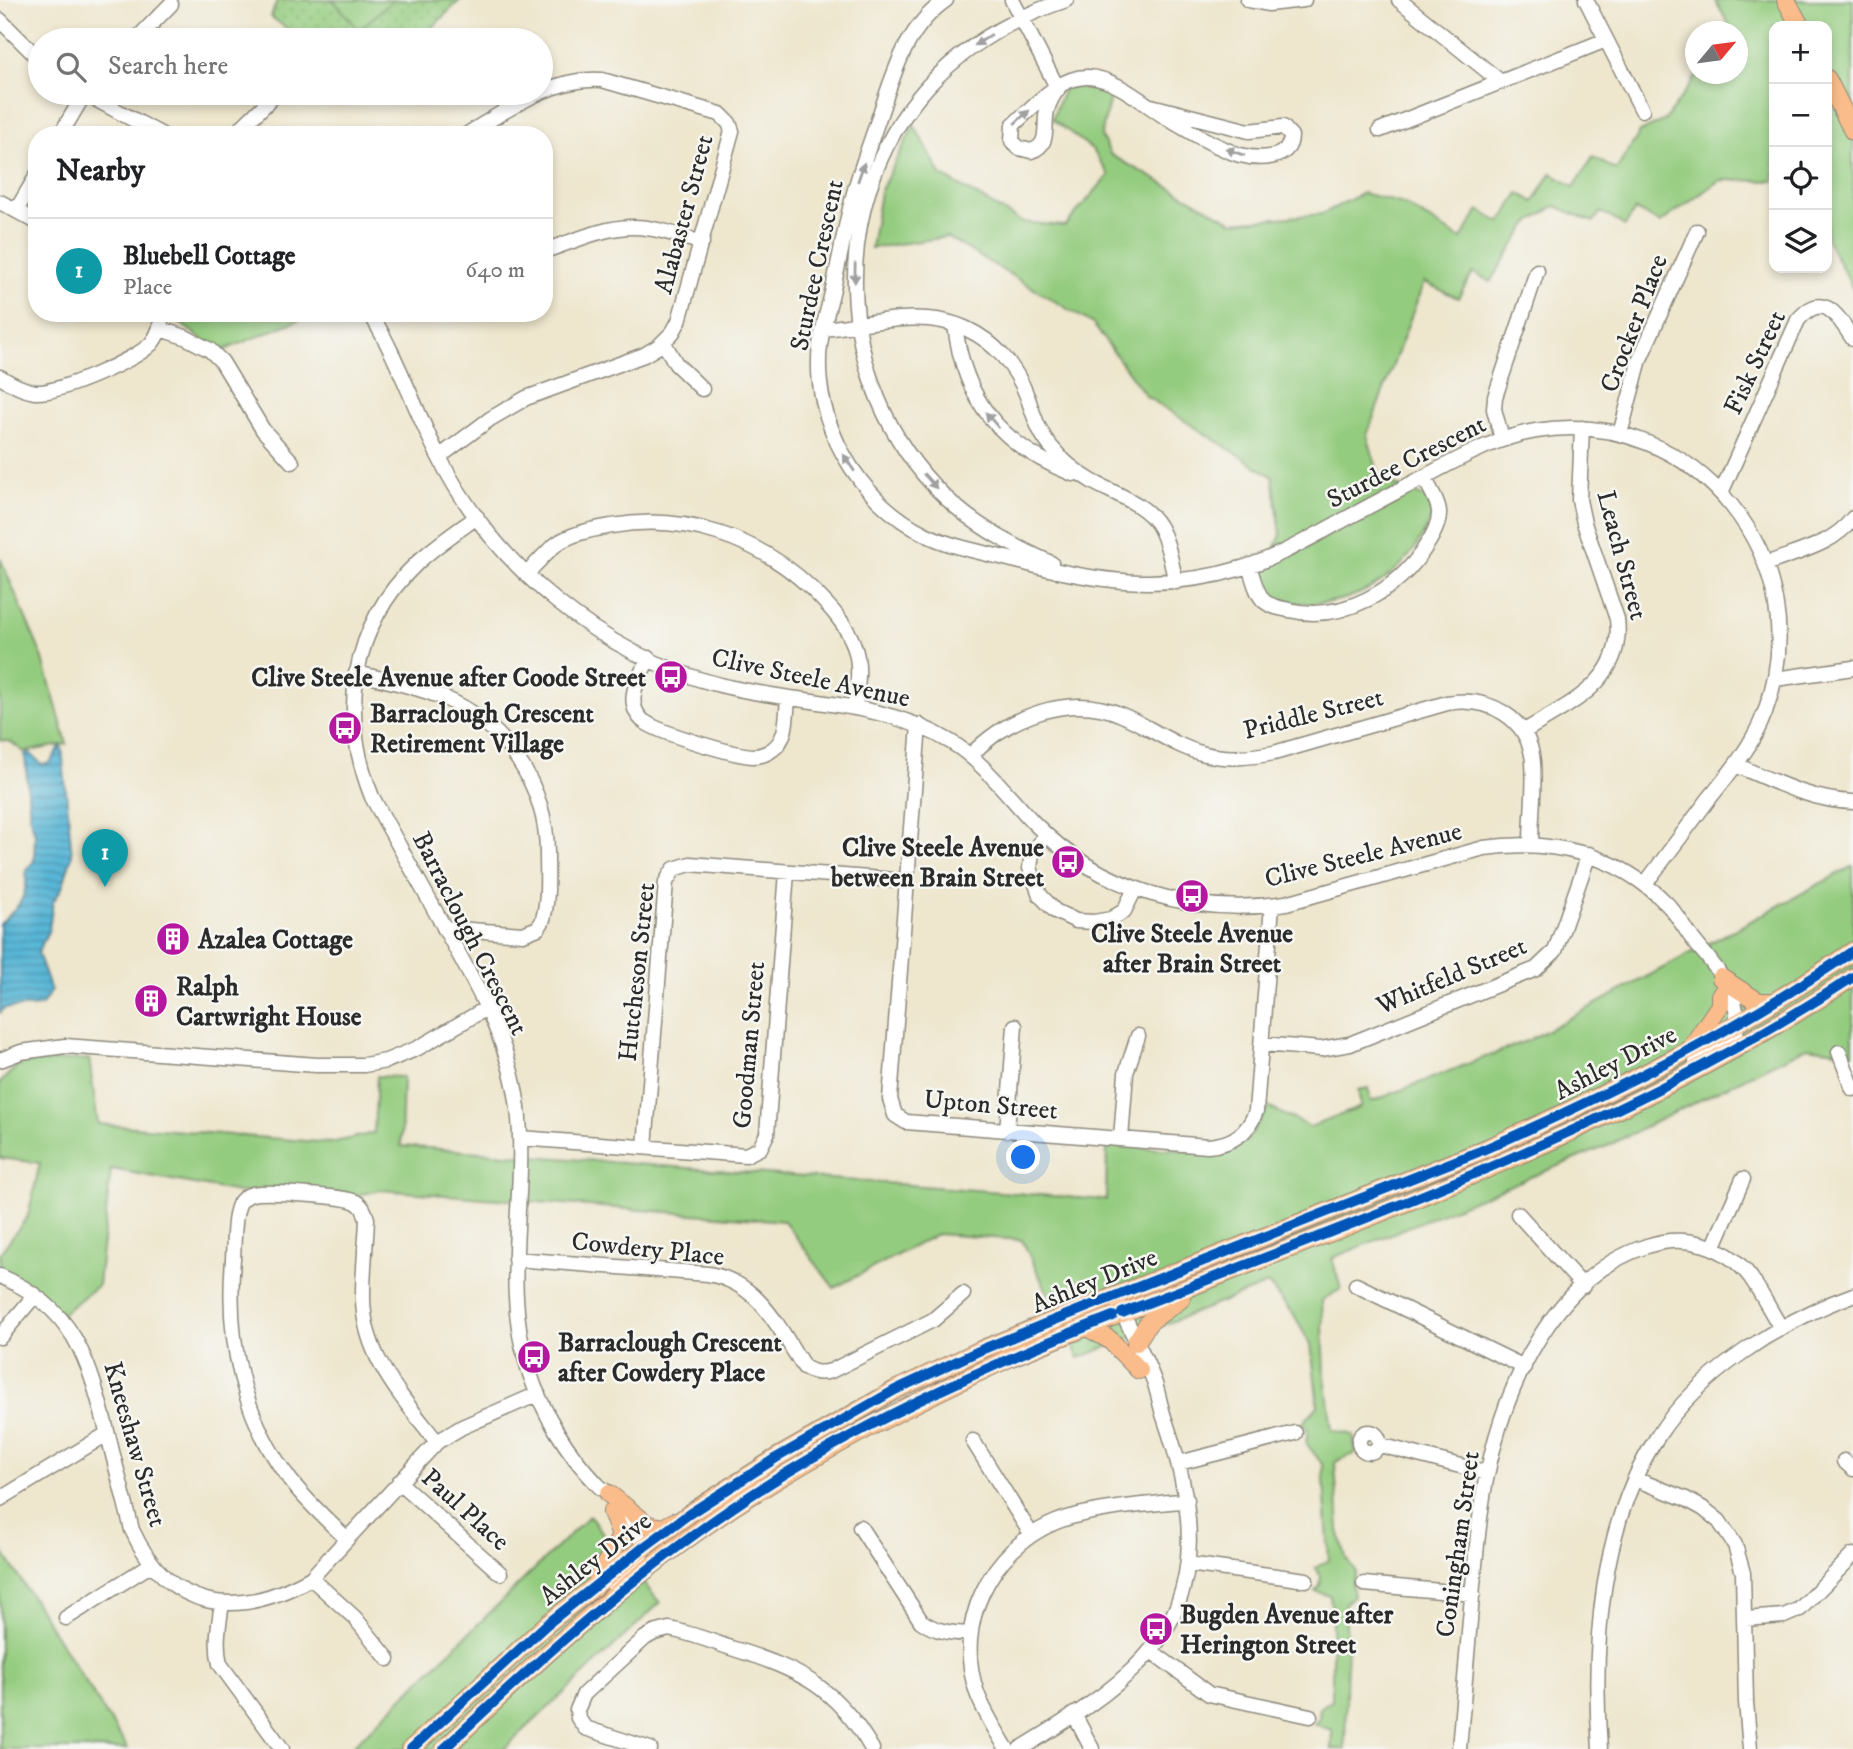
<!DOCTYPE html>
<meta charset="utf-8">
<style>
body{margin:0;font-family:"IM FELL DW Pica",serif;background:#f6f6f6;color:#202124}
.controls{position:absolute;right:21px;top:21px;display:grid;overflow:hidden;border-radius:14px;box-shadow:0 4px 10px #0003}
.controls button{width:63px;height:63px;display:grid;place-items:center;padding:0;border:0;border-bottom:2px solid #e0e0e0;background:#fff;color:#202124;font:35px sans-serif}
.compass{position:absolute;left:1685px;top:21px;width:63px;height:63px;border-radius:50%;background:#fff;box-shadow:0 4px 10px #0003;rotate:61deg}
.you{position:absolute;left:1024px;top:1158px;width:24px;height:24px;margin:-18px;border:5px solid #fff;border-radius:50%;background:#1a73e8;box-shadow:0 0 0 10px #1a73e833}
.badge{display:grid;place-items:center;width:46px;height:46px;border-radius:50%;background:#ea580c;color:#fff;font-size:23px;font-weight:700}
.pin{position:absolute;translate:-50% -58px;filter:drop-shadow(0 2px 4px #0008)}
.pin::after{content:'';position:absolute;top:37px;width:24px;height:21px;background:inherit;clip-path:polygon(0 0,100% 0,50% 100%)}
.list{margin:0;padding:0;list-style:none}
h2{display:flex;justify-content:space-between;align-items:center;height:91px;margin:0;padding:0 28px;font-size:30px}
h2 small{font-size:23px;font-weight:400;color:#757577}
.list li{display:grid;grid-template-columns:46px 1fr auto;gap:21px;align-items:center;box-sizing:border-box;height:105px;padding:0 28px;border-top:2px solid #e0e0e0}
.list b{display:block;font-size:26px;white-space:nowrap}
.list p{margin:0;font-size:23px;white-space:nowrap;color:#757577}
.list em{font-size:23px;font-style:normal;color:#757577}
.icon{flex:none;width:38px;height:38px;fill:none;stroke:currentColor;stroke-width:2;stroke-linecap:round;stroke-linejoin:round}
.map{position:relative;flex:none;width:1853px;height:1749px;overflow:hidden}
.search{position:absolute;background:#fff;box-shadow:0 4px 10px #0003;left:28px;top:28px;width:525px;height:77px;display:flex;align-items:center;gap:18px;box-sizing:border-box;padding:0 24px;border-radius:38px;color:#757577;font-size:26px}
.panel{position:absolute;background:#fff;box-shadow:0 4px 10px #0003;left:28px;top:126px;width:525px;height:196px;border-radius:28px}
.map>svg:first-child{display:block}
.grass{fill:url(#grass-dots);stroke:#607c55;stroke-width:2}
.green{fill:#94cc7f;stroke:#607c55;stroke-width:2}
.water{fill:url(#water-rules);stroke:#427080;stroke-width:2}
.lines{fill:none;stroke-linecap:round;stroke-linejoin:round}
.minor-casing{stroke:#8c887c;stroke-width:17}
.major-casing{stroke:#8c887c;stroke-width:20}
.minor{stroke:#fff;stroke-width:14}
.major{stroke:#f9bc8a;stroke-width:18}
.cycleway-casing{stroke:#f6f6f2;stroke-width:15}
.cycleway{stroke:#0057b8;stroke-width:10}
.oneway{fill:#a0a0a0}
.labels{text-anchor:middle;stroke-width:5;stroke-linejoin:round;paint-order:stroke}
.street-label{font-size:26px;fill:#2b2b2b;stroke:#f6f6f2}
.poi-label{font-size:26px;font-weight:bold;fill:#2b2b2b;stroke:#f6f6f2;text-anchor:start}
</style>
<div class="map">
<svg width="1853" height="1749" viewBox="0 0 1853 1749">
<defs>
<pattern id="grass-dots" width="8" height="8" patternUnits="userSpaceOnUse" patternTransform="scale(1.75)"><rect width="8" height="8" fill="#94cc7f"/><path d="M2 2h.1M6 6h.1" fill="none" stroke="#80af6e" stroke-width="1.8" stroke-linecap="round"/></pattern>
<pattern id="water-rules" width="6" height="5" patternUnits="userSpaceOnUse" patternTransform="scale(1.75)"><rect width="6" height="5" fill="#58b6d6"/><path d="M0 2.5h6" fill="none" stroke="#4994ae"/></pattern>
</defs>
<rect width="100%" height="100%" fill="#f6f6f2"/>
<filter id="ink" filterUnits="userSpaceOnUse"><feTurbulence type="fractalNoise" baseFrequency=".0143" numOctaves="2"/><feDisplacementMap in="SourceGraphic" scale="14" xChannelSelector="R" yChannelSelector="G"/><feConvolveMatrix kernelMatrix="1 2 1 2 8 2 1 2 1" color-interpolation-filters="sRGB"/></filter>
<filter id="wash" filterUnits="userSpaceOnUse"><feTurbulence type="fractalNoise" baseFrequency=".00686" numOctaves="4" result="noise"/><feDisplacementMap in="SourceGraphic" scale="28" xChannelSelector="R" yChannelSelector="G"/><feGaussianBlur stdDeviation="1.57" result="paint"/><feColorMatrix in="noise" values="0 0 0 0 0 0 0 0 0 0 0 0 0 0 0 0 0 1.4 0 .05"/><feComposite in="paint" operator="in"/></filter>
<g filter="url(#wash)">
<rect width="100%" height="100%" fill="#eee6cd"/>
<!-- grass -->
<path class="grass" d="M 277,0 L 460,0 L 430,30 L 405,40 L 303,40 L 271,17 Z"/>
<!-- green -->
<path class="green" d="M 333,0 L 393,0 L 359,30 Z
M 1715,0 L 1853,0 L 1853,289 L 1827,240 L 1827,26 L 1774,26 L 1774,181 L 1720,180 L 1660,223 L 1635,210 L 1625,226 L 1601,212 L 1593,222 L 1555,206 L 1528,224 L 1490,282 L 1473,272 L 1458,298 L 1424,282 L 1367,435 L 1380,479 L 1425,497 L 1433,514 C 1406,583 1342,617 1271,598 L 1262,578 L 1281,535 L 1273,477 L 1146,396 L 1093,324 L 947,237 L 871,248 L 880,192 L 914,125 L 941,175 L 1022,222 L 1065,226 L 1109,175 L 1092,149 L 1052,119 L 1065,86 L 1112,89 L 1101,136 L 1111,155 L 1233,222 L 1322,214 L 1363,193 L 1403,204 L 1461,239 L 1479,210 L 1501,223 L 1519,193 L 1534,202 L 1551,173 L 1574,187 L 1593,157 L 1616,170 L 1640,132 L 1665,120 L 1698,74 L 1738,74 L 1738,32 L 1727,31 L 1730,27 Z
M 192,313 L 316,313 L 219,352 L 180,323 Z
M 0,558 L 42,656 L 67,744 L 24,752 L 11,742 L 0,740 Z
M 1853,866 L 1853,1053 L 1807,1047 L 1607,1146 L 1332,1258 L 1341,1289 L 1322,1300 L 1325,1376 L 1332,1430 L 1353,1435 L 1356,1453 L 1335,1462 L 1339,1530 L 1346,1558 L 1356,1572 L 1351,1583 L 1354,1595 L 1345,1603 L 1347,1649 L 1345,1749 L 1331,1749 L 1332,1730 L 1314,1724 L 1319,1719 L 1320,1707 L 1332,1701 L 1332,1614 L 1330,1596 L 1315,1591 L 1320,1586 L 1321,1576 L 1315,1568 L 1329,1560 L 1323,1465 L 1306,1443 L 1308,1430 L 1303,1423 L 1318,1406 L 1311,1345 L 1293,1314 L 1268,1284 L 1079,1358 L 1022,1240 L 937,1234 L 834,1288 L 784,1221 L 381,1190 L 353,1196 L 238,1192 L 111,1169 L 98,1285 L 62,1314 L 0,1276 L 0,1253 L 28,1216 L 40,1163 L 0,1158 L 0,1083 L 20,1063 L 89,1059 L 98,1124 L 331,1143 L 374,1133 L 377,1076 L 403,1077 L 401,1146 L 1106,1200 L 1107,1146 L 1222,1152 L 1247,1141 L 1268,1107 L 1310,1127 L 1361,1107 L 1358,1090 L 1368,1088 L 1371,1102 L 1529,1040 Z
M 589,1516 L 660,1603 L 504,1749 L 350,1749 Z
M 0,1547 L 128,1749 L 0,1749 Z"/>
<!-- water -->
<path class="water" d="M 60,747 L 62,748 L 72,856 L 62,888 L 53,902 L 49,929 L 38,953 L 51,991 L 41,1006 L 4,1008 L 0,1013 L 0,924 C 18,907 29,898 26,870 L 34,861 L 35,834 L 30,817 L 25,755 L 30,753 L 42,765 L 50,763 Z"/>
</g>
<g filter="url(#ink)">
<g class="lines">
<!-- minor casing -->
<g class="minor-casing">
<path id="minor" d="M 946,0 C 904,29 893,77 877,123 C 870,144 862,165 856,186 C 847,216 842,248 835,279 C 831,301 823,323 820,345 C 811,421 858,501 925,534 C 953,548 987,553 1017,561 C 1095,582 1163,592 1242,568 C 1273,559 1301,543 1329,528 C 1365,508 1402,489 1439,469 C 1470,453 1500,437 1536,431 C 1696,405 1821,562 1765,712 C 1753,745 1730,773 1708,800 C 1687,828 1666,856 1645,884
M 1012,0 L 1058,89
M 1248,0 L 1268,4 L 1304,0
M 1399,0 L 1501,82
M 1586,0 L 1642,110
M 0,20 L 40,60
M 136,40 L 171,4
M 1058,89 C 1053,95 1049,103 1047,110 C 1043,126 1051,145 1031,151 L 1019,148 L 1012,141 L 1013,125 C 1033,107 1059,76 1088,77 C 1115,78 1142,102 1164,116 C 1185,129 1217,148 1240,155 C 1259,160 1291,160 1291,136 L 1283,127 L 1249,131 L 1151,106
M 84,93 L 162,135
M 1380,130 L 1606,40
M 60,135 L 85,93
M 234,135 L 277,93
M 0,202 L 37,222
M 16,211 L 37,175
M 544,251 C 572,242 603,227 633,227 C 656,227 680,236 702,243
M 370,313 C 398,358 414,408 438,455 C 493,565 601,655 720,685 C 798,705 880,699 951,742 C 984,762 1008,796 1034,823 C 1099,890 1195,917 1286,903 L 1484,848 C 1552,838 1618,854 1667,904 C 1680,917 1687,934 1699,947 C 1719,970 1743,1002 1736,1033 L 1696,1062
M 955,325 C 964,402 1002,446 1073,474
M 160,329 L 185,337 L 210,350 L 222,362 L 263,430 L 292,462
M 824,329 C 869,324 924,308 967,329 C 995,342 1016,367 1027,396 C 1034,415 1038,432 1052,448 C 1063,462 1078,473 1093,482 C 1115,494 1146,504 1159,526 C 1169,543 1171,564 1176,582
M 664,343 L 676,364 L 702,389
M 0,377 C 11,384 22,390 35,392 C 58,394 135,360 151,344 C 159,335 161,325 162,313
M 1620,434 L 1640,359 L 1697,231
M 1502,439 L 1494,409 L 1495,397 L 1537,271
M 439,457 L 490,419 L 526,398 L 644,355 L 659,346 L 673,332 L 679,321 L 732,131 L 729,123 L 720,114 L 602,80 C 553,76 507,110 466,135
M 1721,493 L 1798,320 C 1824,289 1838,317 1853,339
M 477,517 C 456,532 435,546 417,563 C 350,627 339,714 372,797 C 396,840 420,884 444,927 C 475,984 510,1041 518,1108 C 528,1195 500,1285 529,1371 C 542,1412 567,1453 597,1484 C 600,1488 605,1490 609,1494 C 624,1509 636,1529 644,1547 C 638,1563 627,1574 614,1586
M 1051,563 C 1016,547 984,531 955,506 C 834,402 820,205 928,86 C 966,45 1013,18 1066,0
M 1766,564 C 1796,552 1833,545 1853,518
M 1249,566 C 1253,577 1256,593 1264,601 C 1271,607 1280,608 1289,610 C 1342,623 1399,590 1426,546 C 1432,537 1440,523 1439,511 C 1438,500 1429,488 1424,477
M 527,574 C 537,563 548,549 561,541 C 577,532 595,529 612,526 C 685,513 759,538 812,589 C 828,605 849,626 855,649 C 861,668 857,687 855,707
M 649,658 C 641,674 629,692 635,709 C 637,714 640,719 645,722 C 660,733 733,755 753,756 C 760,756 768,753 773,749 C 788,738 786,716 788,699
M 356,673 C 386,680 415,686 444,698 C 505,723 547,787 547,853 C 547,875 549,902 542,922 L 538,928 L 523,934 L 444,928
M 1775,679 L 1853,668
M 919,725 L 890,1099 L 895,1115 L 906,1122 L 1208,1146 C 1232,1144 1248,1134 1256,1111 L 1272,905
M 1523,732 C 1568,704 1625,682 1617,619 L 1584,523 L 1579,500 L 1582,428
M 970,756 C 1007,717 1069,692 1122,715 C 1150,727 1175,747 1205,754 C 1228,760 1251,757 1274,753 L 1447,703 C 1488,696 1529,717 1533,762 C 1535,789 1531,817 1531,844
M 1736,765 C 1773,781 1812,801 1853,802
M 1046,835 L 1032,852 L 1030,868 L 1040,895 L 1055,911 L 1076,921 L 1094,922 L 1111,919 L 1124,911 L 1135,889
M 1261,1044 L 1321,1049 L 1350,1044 L 1536,969 L 1555,951 L 1589,854
M 1839,1052 L 1853,1089
M 0,1060 L 21,1052 L 65,1046 L 317,1065 L 364,1065 L 386,1061 L 418,1048 L 487,1008
M 1007,1131 L 1015,1026
M 520,1138 L 746,1155 L 760,1148 L 767,1134 L 787,872
M 1121,1139 L 1126,1073 L 1138,1036
M 645,1147 L 666,882 L 674,869 L 690,864 L 907,881
M 1518,1214 L 1583,1286
M 1713,1248 L 1743,1179
M 515,1259 L 708,1274 C 759,1282 778,1327 804,1367 C 814,1373 820,1374 831,1371 L 933,1320 L 963,1294
M 0,1276 C 75,1308 88,1359 107,1431 C 115,1464 124,1497 132,1530 C 170,1612 237,1620 311,1578 L 437,1442 L 462,1427 L 538,1394
M 1356,1285 L 1524,1367
M 0,1337 L 35,1295
M1359 1442a10 10 0 1 1 20 0a10 10 0 1 1-20 0Z
M 973,1441 L 1031,1534
M 1380,1445 L 1487,1473
M 1844,1461 L 1853,1469
M 1179,1463 L 1295,1433
M 1635,1479 L 1686,1499 L 1704,1509 L 1719,1521 L 1735,1545 L 1743,1573 L 1746,1702 L 1750,1749
M 399,1482 L 500,1573
M 0,1499 L 107,1434
M 860,1527 L 921,1621 C 936,1632 951,1633 970,1634
M 347,1539 C 328,1521 308,1503 291,1481 C 242,1418 226,1338 233,1259 C 234,1245 233,1211 241,1201 C 246,1195 253,1193 260,1193 C 275,1192 344,1196 356,1202 C 363,1206 365,1212 367,1219 C 366,1244 363,1270 363,1295 C 362,1355 402,1397 437,1442
M 1188,1564 L 1306,1580
M 311,1578 L 355,1618 L 388,1659
M 1364,1584 L 1473,1594
M 222,1603 C 219,1624 215,1643 220,1664 L 282,1749
M 66,1618 L 152,1564
M 1745,1619 L 1784,1616 L 1800,1609 L 1853,1555
M 1151,1651 L 1209,1694 L 1310,1716
M 1074,1714 L 1092,1749
M 650,1749 L 585,1728 L 578,1718 L 577,1710 L 584,1694 L 645,1638 L 654,1633 L 669,1629 C 690,1633 711,1641 731,1648 C 798,1669 836,1686 872,1749
M 1007,1749 C 996,1731 984,1712 977,1693 C 953,1624 990,1549 1056,1522 C 1089,1508 1149,1505 1187,1500
M 1020,1749 C 1063,1723 1110,1695 1144,1658 C 1209,1589 1192,1497 1164,1417 C 1160,1405 1158,1392 1154,1381 C 1144,1354 1130,1329 1118,1303
M 1459,1749 C 1464,1694 1468,1640 1473,1585 C 1477,1548 1479,1511 1487,1475 C 1505,1386 1554,1276 1647,1246 C 1685,1233 1727,1245 1751,1278 C 1762,1294 1771,1312 1781,1328
M 1600,1749 C 1592,1647 1600,1524 1658,1436 C 1699,1372 1783,1320 1853,1295"/>
</g>
<!-- major casing -->
<g class="major-casing">
<path id="major" d="M 1786,0 L 1800,26
M 1827,79 L 1853,131
M 1721,978 L 1759,1002 L 1774,1002
M 1693,1045 L 1720,1005 L 1720,995
M 1087,1327 L 1110,1340 L 1139,1370
M 1136,1342 L 1149,1322 L 1181,1299
M 609,1494 L 648,1525 L 663,1528 L 674,1522
M 598,1578 L 621,1536 L 612,1512
M 411,1749 L 546,1625 L 644,1547 L 689,1514 L 776,1458 L 895,1390 L 983,1349 L 1052,1321 L 1478,1152 C 1608,1095 1736,1031 1853,951
M 444,1749 C 535,1663 628,1576 733,1507 C 821,1450 914,1402 1009,1358 C 1295,1241 1594,1149 1853,977"/>
</g>
<!-- minor -->
<use href="#minor" class="minor"/>
<!-- major -->
<use href="#major" class="major"/>
<!-- cycleway casing -->
<g class="cycleway-casing">
<path id="cycleway" d="M 1122,1313 C 1373,1215 1627,1126 1853,977
M 411,1749 L 546,1625 L 644,1547 L 689,1514 L 776,1458 L 895,1390 L 983,1349 L 1052,1321 L 1478,1152 C 1608,1095 1736,1031 1853,951
M 444,1749 C 535,1663 628,1579 732,1508 C 850,1428 981,1368 1113,1316"/>
</g>
<!-- cycleway -->
<use href="#cycleway" class="cycleway"/>
</g>
<!-- one-way arrows -->
<defs><path id="oneway-solid" d="M-6-.8H1V-3.2L6.5 0L1 3.2V.8H-6Z" transform="scale(1.75)"/></defs>
<g class="oneway">
<use href="#oneway-solid" transform="translate(983 40) rotate(147)"/>
<use href="#oneway-solid" transform="translate(1022 117) rotate(-42)"/>
<use href="#oneway-solid" transform="translate(1235 152) rotate(-160)"/>
<use href="#oneway-solid" transform="translate(861 172) rotate(-71)"/>
<use href="#oneway-solid" transform="translate(855 273) rotate(91)"/>
<use href="#oneway-solid" transform="translate(992 420) rotate(-130)"/>
<use href="#oneway-solid" transform="translate(849 463) rotate(-123)"/>
<use href="#oneway-solid" transform="translate(930 481) rotate(48)"/>
</g>
</g>
<!-- icons -->
<defs>
<g id="bus-disc" transform="scale(1.75)"><circle r="9.5" fill="#b5179e" stroke="#f6f6f2"/><path d="M-5-6H5V4H4V6H2V4H-2V6H-4V4H-5ZM-3.5-4V0h7V-4ZM-3.5 1.2v1.5H-2V1.2ZM2 1.2v1.5H3.5V1.2Z" fill="#fff"/></g>
<g id="building-disc" transform="scale(1.75)"><circle r="9.5" fill="#b5179e" stroke="#f6f6f2"/><path d="M-4-6H4V6H1V3H-1V6H-4ZM-2.5-4.3h1.7v1.8h-1.7ZM.8-4.3h1.7v1.8H.8ZM-2.5-1h1.7V.8h-1.7ZM.8-1h1.7V.8H.8Z" fill="#fff"/></g>
</defs>
<g fill-rule="evenodd">
<use href="#bus-disc" x="671" y="677"/>
<use href="#bus-disc" x="345" y="728"/>
<use href="#bus-disc" x="1068" y="862"/>
<use href="#bus-disc" x="1192" y="896"/>
<use href="#building-disc" x="173" y="939"/>
<use href="#building-disc" x="151" y="1001"/>
<use href="#bus-disc" x="534" y="1357"/>
<use href="#bus-disc" x="1156" y="1629"/>
</g>
<g class="labels">
<!-- street labels -->
<g class="street-label">
<text transform="translate(683 214) rotate(-75)" y="9">Alabaster Street</text>
<text transform="translate(816 265) rotate(-78)" y="9">Sturdee Crescent</text>
<text transform="translate(1633 323) rotate(-69)" y="9">Crocker Place</text>
<text transform="translate(1754 362) rotate(-65)" y="9">Fisk Street</text>
<text transform="translate(1406 461) rotate(-27)" y="9">Sturdee Crescent</text>
<text transform="translate(1623 555) rotate(75)" y="9">Leach Street</text>
<text transform="translate(811 677) rotate(12)" y="9">Clive Steele Avenue</text>
<text transform="translate(1313 713) rotate(-14)" y="9">Priddle Street</text>
<text transform="translate(1363 854) rotate(-14)" y="9">Clive Steele Avenue</text>
<text transform="translate(471 933) rotate(63)" y="9">Barraclough Crescent</text>
<text transform="translate(636 972) rotate(-84)" y="9">Hutcheson Street</text>
<text transform="translate(1451 975) rotate(-23)" y="9">Whitfeld Street</text>
<text transform="translate(748 1045) rotate(-85)" y="9">Goodman Street</text>
<text transform="translate(1615 1062) rotate(-27)" y="9">Ashley Drive</text>
<text transform="translate(991 1104) rotate(5)" y="9">Upton Street</text>
<text transform="translate(648 1248) rotate(6)" y="9">Cowdery Place</text>
<text transform="translate(1094 1280) rotate(-22)" y="9">Ashley Drive</text>
<text transform="translate(136 1444) rotate(74)" y="9">Kneeshaw Street</text>
<text transform="translate(466 1509) rotate(42)" y="9">Paul Place</text>
<text transform="translate(1457 1544) rotate(-82)" y="9">Coningham Street</text>
<text transform="translate(595 1558) rotate(-38)" y="9">Ashley Drive</text>
</g>
<!-- poi labels -->
<g class="poi-label">
<text x="646" y="686" text-anchor="end">Clive Steele Avenue after Coode Street</text>
<text x="370" y="722">Barraclough Crescent<tspan x="370" dy="30">Retirement Village</tspan></text>
<text x="1044" y="856" text-anchor="end">Clive Steele Avenue<tspan x="1044" dy="30">between Brain Street</tspan></text>
<text x="1192" y="942" text-anchor="middle">Clive Steele Avenue<tspan x="1192" dy="30">after Brain Street</tspan></text>
<text x="198" y="948">Azalea Cottage</text>
<text x="176" y="995">Ralph<tspan x="176" dy="30">Cartwright House</tspan></text>
<text x="558" y="1351">Barraclough Crescent<tspan x="558" dy="30">after Cowdery Place</tspan></text>
<text x="1180" y="1623">Bugden Avenue after<tspan x="1180" dy="30">Herington Street</tspan></text>
</g>
</g>
</svg>
<div class="controls">
<button>+</button>
<button>−</button>
<button><svg class="icon" aria-label="locate" viewBox="0 0 24 24"><circle cx="12" cy="12" r="6"/><path d="M12 2v4M12 18v4M2 12h4M18 12h4"/></svg></button>
<button><svg class="icon" aria-label="layers" viewBox="0 0 24 24"><path d="M12 4l9 5-9 5-9-5zM3 14l9 5 9-5"/></svg></button>
</div>
<svg class="compass" viewBox="-18 -18 36 36"><path d="M0-13l5 13h-10z" fill="#e53935"/><path d="M0 13l5-13h-10z" fill="#757577"/></svg>
<div class="you"></div>
<div class="pin badge" style="left:105px;top:887px;background:#0f9aa8">1</div>
<div class="search"><svg class="icon" aria-label="search" viewBox="0 0 24 24"><circle cx="10" cy="10" r="6"/><path d="M15 15l6 6"/></svg>Search here</div>
<section class="panel">
<h2>Nearby<small></small></h2>
<ul class="list">
<li><span class="badge" style="background:#0f9aa8">1</span><div><b>Bluebell Cottage</b><p>Place</p></div><em>640 m</em></li>
</ul>
</section>
</div>
